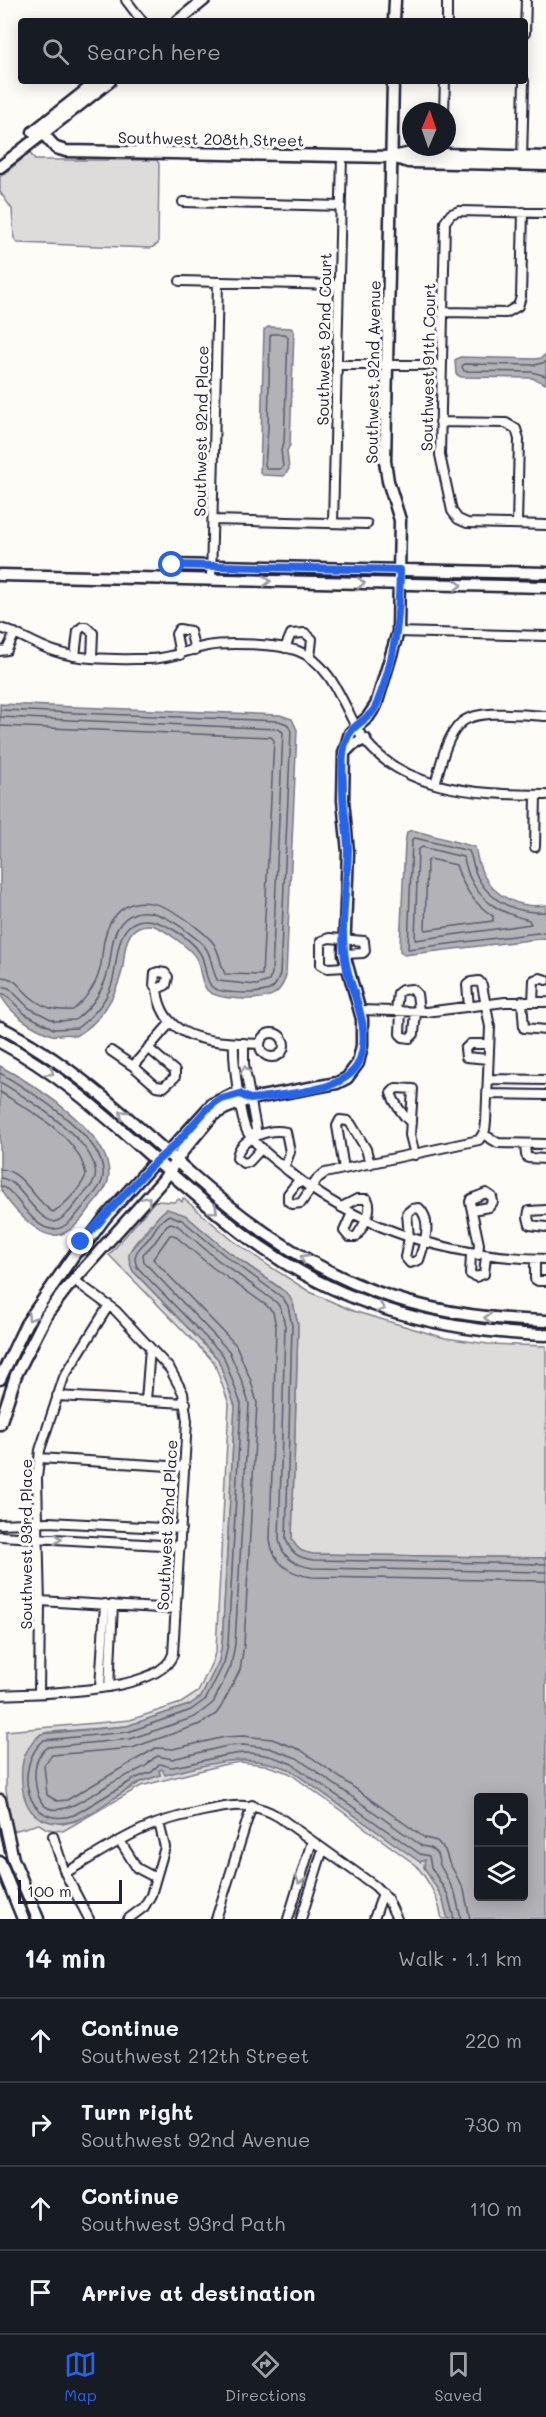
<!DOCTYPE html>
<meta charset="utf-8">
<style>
body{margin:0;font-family:Mali,sans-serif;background:#20242c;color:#f1f3f6}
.controls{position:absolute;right:18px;bottom:18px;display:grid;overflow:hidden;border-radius:6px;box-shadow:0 3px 15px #0003}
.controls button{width:54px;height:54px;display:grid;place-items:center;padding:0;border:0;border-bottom:2px solid #363941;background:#171b24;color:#f1f3f6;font:30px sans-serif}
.compass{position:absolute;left:402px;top:102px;width:54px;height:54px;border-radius:50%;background:#171b24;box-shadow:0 3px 15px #0003;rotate:2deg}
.scale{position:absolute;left:18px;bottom:15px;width:104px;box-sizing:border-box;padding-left:6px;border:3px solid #22223b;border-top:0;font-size:16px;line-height:21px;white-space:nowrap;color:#22223b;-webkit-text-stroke:4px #fdfcf7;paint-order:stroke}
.stop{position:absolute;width:18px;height:18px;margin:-14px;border:4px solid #2563eb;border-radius:50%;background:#fff}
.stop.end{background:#2563eb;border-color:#fff;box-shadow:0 2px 6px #0008}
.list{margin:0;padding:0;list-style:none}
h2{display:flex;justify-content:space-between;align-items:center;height:78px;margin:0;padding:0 24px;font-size:26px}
h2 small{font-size:20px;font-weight:400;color:#9ea1a6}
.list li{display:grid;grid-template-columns:39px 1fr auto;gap:18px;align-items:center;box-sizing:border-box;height:84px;padding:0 24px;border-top:2px solid #363941}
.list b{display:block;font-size:22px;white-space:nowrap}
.list p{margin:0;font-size:20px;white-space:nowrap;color:#9ea1a6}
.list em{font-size:20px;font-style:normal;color:#9ea1a6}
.icon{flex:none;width:33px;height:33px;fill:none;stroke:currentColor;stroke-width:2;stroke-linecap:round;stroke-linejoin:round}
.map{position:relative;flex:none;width:546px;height:1919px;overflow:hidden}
.search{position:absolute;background:#171b24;box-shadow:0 3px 15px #0003;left:18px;right:18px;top:18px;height:66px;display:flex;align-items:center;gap:15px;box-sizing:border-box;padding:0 21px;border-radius:6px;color:#9ea1a6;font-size:22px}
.sheet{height:414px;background:#171b24}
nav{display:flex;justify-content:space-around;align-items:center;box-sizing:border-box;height:84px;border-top:2px solid #363941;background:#171b24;font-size:16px;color:#9ea1a6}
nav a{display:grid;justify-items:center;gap:3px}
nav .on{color:#2563eb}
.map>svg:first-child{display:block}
.green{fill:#dddcdb;stroke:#807f8b;stroke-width:1.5}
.water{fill:#b2b2b7;stroke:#787885;stroke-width:1.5;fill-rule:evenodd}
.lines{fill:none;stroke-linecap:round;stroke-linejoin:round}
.shore{stroke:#5c5c6d;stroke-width:1.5}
.street-casing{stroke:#22223b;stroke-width:12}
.secondary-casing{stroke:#22223b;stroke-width:15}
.street{stroke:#fdfcf7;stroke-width:8}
.secondary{stroke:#fdfcf7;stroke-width:10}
.oneway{stroke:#9a9aa2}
.route{stroke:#2563eb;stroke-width:8}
.labels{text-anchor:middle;stroke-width:6;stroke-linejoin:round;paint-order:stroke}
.street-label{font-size:16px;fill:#22223b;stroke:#fdfcf7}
</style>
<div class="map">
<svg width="546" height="1919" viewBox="0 0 546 1919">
<rect width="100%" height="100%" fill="#fdfcf7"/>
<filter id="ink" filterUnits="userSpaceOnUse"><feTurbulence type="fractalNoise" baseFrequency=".0167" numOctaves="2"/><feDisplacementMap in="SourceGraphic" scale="12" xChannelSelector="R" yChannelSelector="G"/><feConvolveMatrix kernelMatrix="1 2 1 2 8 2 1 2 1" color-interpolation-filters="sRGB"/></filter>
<g filter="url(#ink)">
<!-- green -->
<path class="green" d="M 30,153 L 35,160 L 157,160 L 159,164 L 158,244 L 151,248 L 18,243 L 14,238 L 12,209 L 0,192 L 0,177 Z
M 183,1198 L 231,1239 L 269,1266 L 310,1292 L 353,1311 L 445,1338 L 488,1344 L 546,1346 L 546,1558 L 313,1554 C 302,1552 297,1550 292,1539 L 298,1325 L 293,1303 L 279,1287 L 226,1250 L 185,1215 L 150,1224 C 140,1243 122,1246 133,1271 L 218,1359 L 235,1406 L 222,1644 L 219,1661 L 201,1697 L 189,1705 L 127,1726 L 50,1732 L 41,1734 L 33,1741 L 40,1818 L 63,1824 L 76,1821 L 139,1783 L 160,1775 L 159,1770 L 162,1769 C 205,1763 247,1752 289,1769 L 420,1862 L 425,1860 L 424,1867 L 442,1897 L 448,1919 L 442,1919 C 438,1897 430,1883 416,1865 L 289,1773 L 265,1765 L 240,1762 L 222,1765 L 141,1786 L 63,1831 L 47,1829 L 39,1824 L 13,1831 L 6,1790 L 6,1731 L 130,1720 L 181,1703 L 198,1692 L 213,1660 L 216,1649 L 229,1404 L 214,1362 L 109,1255 L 155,1201 L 175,1202 L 179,1199 L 182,1202 Z"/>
<!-- water -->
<path class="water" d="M 268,327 L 291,328 L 294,331 L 290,445 L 287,451 L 289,469 L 284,476 L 263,475 L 260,473 L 264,330 Z
M 546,354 L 546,384 L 532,378 L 461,377 L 456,374 L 455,360 L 460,357 L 535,359 L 541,358 Z
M 0,704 L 280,715 L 292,719 L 297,730 L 286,975 C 284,983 281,990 274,994 C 262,1002 216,1000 207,990 C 200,982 201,969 197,960 C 193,950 160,925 149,925 C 141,925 134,928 130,935 C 123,946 125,959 122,971 C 116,996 99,1025 75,1036 C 66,1031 60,1037 52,1035 C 32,1028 10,1014 0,994 Z
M 412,830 L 475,847 C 477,856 478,865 483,874 C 494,897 521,909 546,905 L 546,938 L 404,955 L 400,951 L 400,945 L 405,844 L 407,832 Z
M 0,1066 C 33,1084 118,1136 108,1181 C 105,1193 95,1201 88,1211 C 80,1222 66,1237 51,1235 C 35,1233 8,1204 1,1190 C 0,1182 0,1167 0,1158 C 0,1128 0,1097 0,1066 Z
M 167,1209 L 185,1215 L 226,1250 L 288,1294 L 293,1303 L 298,1325 L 292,1539 C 297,1550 302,1552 313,1554 L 546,1558 L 546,1919 L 448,1919 L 442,1897 L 424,1867 L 425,1860 L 420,1862 L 289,1769 C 243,1751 210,1764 165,1775 L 162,1769 L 159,1770 L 160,1775 C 153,1778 145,1780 138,1783 C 110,1797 77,1834 44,1820 C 28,1814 23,1798 22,1783 C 20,1761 25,1748 41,1734 L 127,1726 L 189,1705 L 201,1697 L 219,1661 L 222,1644 L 235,1406 L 218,1359 L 133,1271 C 123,1249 133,1249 145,1234 C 153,1224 156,1216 167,1209 ZM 478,1798 L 524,1798 L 524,1896 L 478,1896 Z"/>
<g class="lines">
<!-- shore -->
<path class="shore" d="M 272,334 L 285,334 L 288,337 L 284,443 L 281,450 L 283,467 L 280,469 L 267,469 L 265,465 L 268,429 L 270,336 Z
M 546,362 L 535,365 L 464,364 L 462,367 L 464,371 L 532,372 L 546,376
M 0,710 L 279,721 L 287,724 L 291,731 L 280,974 C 278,980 276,986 271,989 C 261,995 220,994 212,987 C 204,979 206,962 200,953 C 190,937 156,915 138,921 C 113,929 119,966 111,986 C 105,1003 92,1017 77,1028 L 54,1029 L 25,1014 L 6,995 L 0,993
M 0,717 L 278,729 L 283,732 L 272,973 L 269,981 L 257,985 L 218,981 C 211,971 213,957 205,947 C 200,940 191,935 184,929 C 165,915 137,900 119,926 C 111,938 112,953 109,966 C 105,988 92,1007 75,1020 L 55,1021 L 29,1008 L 9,988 L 0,986
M 0,726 L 271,737 L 274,740 L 262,975 L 225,974 C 220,964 220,953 214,944 C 208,935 198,929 190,922 C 165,904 131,888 110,923 C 103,936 103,950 101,964 C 98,982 87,998 73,1010 C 58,1011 45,1009 32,998 C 20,989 17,977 0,977
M 422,847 L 463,857 C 466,864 467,873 471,880 C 482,904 505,914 529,920 L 531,924 L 415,940 L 418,850 Z
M 430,859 L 456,865 C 463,887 473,903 493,916 L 493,921 L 425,930 L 427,862 Z
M 546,912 C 519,914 491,903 478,878 C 473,869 473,859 469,851 L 415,838 L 412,839 L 408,949 L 546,932
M 0,1073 C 28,1090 114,1140 102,1181 C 99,1189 94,1194 89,1200 C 80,1209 70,1228 55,1229 C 32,1232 15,1187 0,1186
M 0,1082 C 25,1097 102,1143 95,1178 C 93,1186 86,1191 81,1197 C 74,1206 66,1218 55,1222 C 31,1217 21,1179 0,1178
M 0,1092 C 31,1111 79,1136 86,1175 C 81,1188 65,1205 53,1212 C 34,1201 23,1170 0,1169
M 454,1919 L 448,1895 L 431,1867 L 429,1856 L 420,1854 L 292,1764 C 240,1741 221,1760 172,1767 C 167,1767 165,1764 159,1764 L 152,1772 L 136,1778 L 74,1815 C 25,1831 13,1766 44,1740 L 128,1732 L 191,1710 L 206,1699 L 224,1663 L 228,1644 L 241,1404 L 223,1355 L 137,1267 C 131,1252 141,1248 149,1238 C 156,1229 158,1221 169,1215 L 182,1220 L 223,1254 L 283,1298 L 288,1306 L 292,1326 L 286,1539 C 291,1554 299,1558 313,1560 L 546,1564
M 461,1919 L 455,1893 L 440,1865 L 437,1854 L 431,1848 L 422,1846 L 297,1758 L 269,1748 L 243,1745 L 227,1746 L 172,1759 L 158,1756 C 152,1758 151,1761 147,1765 C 144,1768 117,1780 110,1784 C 81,1801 37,1836 35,1775 C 35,1763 38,1755 48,1747 L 130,1739 L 195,1717 L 213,1703 L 231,1666 L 235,1644 L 249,1404 L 243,1384 L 229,1351 L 144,1262 L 143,1254 L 155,1242 L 167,1225 L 171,1223 L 178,1226 L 218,1260 L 277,1303 L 281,1309 L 285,1326 L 279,1540 C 283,1559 295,1565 313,1568 L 546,1572
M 470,1919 L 464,1890 L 449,1862 L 445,1850 L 437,1841 L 425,1838 L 301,1750 L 272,1739 L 243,1736 L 225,1737 L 173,1749 L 156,1748 L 67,1800 L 57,1801 L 47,1795 L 44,1765 L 52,1755 L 132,1748 L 200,1724 L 216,1714 L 221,1707 L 240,1670 L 244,1645 L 257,1403 L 251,1381 L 236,1345 L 153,1259 L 170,1235 L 174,1235 L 212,1267 L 266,1305 L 273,1312 L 276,1327 L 270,1540 C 273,1564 290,1574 312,1577 L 546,1581"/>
<!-- street casing -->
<g class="street-casing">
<path id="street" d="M 126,0 L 142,21
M 447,21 L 447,0
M 525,33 L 526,0
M 444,111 L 445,81
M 522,160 L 524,81
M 183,202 L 341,206
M 546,213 L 459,211 L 451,214 L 445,222 L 440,455 L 452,511 L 458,519 L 467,523 L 546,525
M 180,281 L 339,285
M 443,312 L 506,313 L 518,306 L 521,297 L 523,212
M 337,365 L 442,365
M 440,422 L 506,423 L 516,429 L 519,439 L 517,524
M 213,520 L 367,524
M 333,523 L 342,156
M 211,580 L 218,282
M 0,628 C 19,633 35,645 54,651 C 83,661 119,659 149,659 C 170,659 187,650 207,646 C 227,642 278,644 298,651 C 328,662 341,698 355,725 C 392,793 479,794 546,795
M 398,632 L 546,636
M 285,648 L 291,634 L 305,633 L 312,639 L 310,658
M 0,651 L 7,650 L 15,633
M 180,655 L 176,634 L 179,629 L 190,631 L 195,650
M 75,656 L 78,631 L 82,627 L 86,627 L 93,633 L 92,657
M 435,784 C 441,765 445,739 460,724 C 475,708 525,715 546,716
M 535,847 L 536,795
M 344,954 L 363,953 L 365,951 L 364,941 L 329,938 L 321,941 L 321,965 L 328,968 L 346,967
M 158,972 L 165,973 L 168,977 L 166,985 L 157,989 L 154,985 L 155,973 Z
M 157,989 C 162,1044 218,1042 259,1044
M 522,1001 L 524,1028 L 546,1030
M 533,1002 L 534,980 L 540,978 L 546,980
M 360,1010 L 426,1012 L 505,1002 L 546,1002
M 396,1011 L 398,993 L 402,990 L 412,989 L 417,994 L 419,1011
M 401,1011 L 400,1034 L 403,1037 L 410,1038 L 414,1034 L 416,1011
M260 1045a12 12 0 1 1 24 0a12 12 0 1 1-24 0Z
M 234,1043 C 233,1058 240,1122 248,1133 C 259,1149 276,1161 291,1173 C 364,1232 453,1257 546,1259
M 244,1043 L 244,1064 L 256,1129 L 254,1138
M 148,1048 L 175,1071 L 175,1077 L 164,1087 L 156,1086 L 133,1066 L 171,1022
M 111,1051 L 133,1066
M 488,1059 L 466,1057 L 465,1049 L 470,1044 L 489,1044
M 488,1079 L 546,1080
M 487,1094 L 546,1095
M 411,1123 C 402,1114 395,1105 391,1093 L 396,1088 L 413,1089 L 410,1135 L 415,1155
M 483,1134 L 498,1143 L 546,1144
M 525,1144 L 526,1155 L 528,1158 L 546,1159
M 262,1148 L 249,1162 L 243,1163 L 237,1158 C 238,1139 269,1128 286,1132 L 290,1152 L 284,1168
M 344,1169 L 337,1126 L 340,1120 L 348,1121 L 351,1124 L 366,1149 L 370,1164
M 299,1180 L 288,1194 L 288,1201 L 293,1204 L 301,1203 L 318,1178 L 325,1173 L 479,1140 L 485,1130 L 486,1122 L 490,1027 L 482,985 L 479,981 L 471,982 L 467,985 L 469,1007
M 341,1207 L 357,1199 L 367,1199 C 374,1210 363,1227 356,1237 L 349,1237 L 344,1231 L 352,1213
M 419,1208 C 433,1221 424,1245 419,1260 L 410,1263 L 405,1257 L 409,1238 L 407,1213 L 412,1209 Z
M 472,1210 L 489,1207 L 493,1202 L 492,1197 L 486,1193 L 471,1199 L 470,1202 L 479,1244 L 478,1255
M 546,1210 L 529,1211 L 528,1217 L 530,1225 L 546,1227
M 471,1254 L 470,1274 L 476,1277 L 484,1274 L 486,1256
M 535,1259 L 535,1279 L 538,1281 L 546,1281
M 57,1396 L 186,1403
M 146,1401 L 150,1348
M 39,1458 L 185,1467
M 0,1524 L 49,1522 L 181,1529
M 0,1536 L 180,1546
M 40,1601 L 176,1609
M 109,1687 L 113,1605
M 100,1688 L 105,1604
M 39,1693 L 40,1606 L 37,1478 L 40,1450 L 64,1377 L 109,1305
M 0,1695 C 37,1693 161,1694 173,1654 L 187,1421 L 183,1393 L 170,1369 L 116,1311 L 74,1280
M 53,1836 L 65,1873 L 89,1919
M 120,1841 L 137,1868 L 156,1878
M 65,1873 C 93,1857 120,1838 150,1826 C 167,1819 185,1815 203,1811 C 231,1805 253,1801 279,1817 L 375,1886 L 387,1898 L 397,1919
M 128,1919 L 144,1907 L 151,1895 L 165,1847 L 159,1823
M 216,1919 L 252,1805
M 288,1919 L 312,1841
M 301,1919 L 323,1849
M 374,1919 L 383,1893"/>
</g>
<!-- secondary casing -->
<g class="secondary-casing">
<path id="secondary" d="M 178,21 L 204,0
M 394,21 L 395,0
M 38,128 L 56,148 L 66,151 L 392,157 L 412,153 L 546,157
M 33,132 L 98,81
M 396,158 L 408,162 L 546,165
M 0,167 L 110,81
M 172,565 L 546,573
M 0,575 L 546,587
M 344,753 L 352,745 L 365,739
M 0,1027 C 72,1064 130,1120 190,1173 C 303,1272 395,1318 546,1321
M 0,1042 C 64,1076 115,1125 169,1172 C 200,1198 230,1226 264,1249 C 348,1308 444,1332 546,1335
M 76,1252 L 85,1245 L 104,1219 L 150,1167 L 174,1146 L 212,1104 L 231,1095 L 240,1094 L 250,1099
M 0,1379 L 26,1324 L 76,1252 L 78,1246
M 0,1424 L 16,1375 L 47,1314 L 66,1289 L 164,1179 L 182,1152 L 213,1115 L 226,1108 L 250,1099 L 337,1083 L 347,1078 L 358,1063 L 362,1046 L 362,1019 L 344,954 L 348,852 L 343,800 L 344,753 L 350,733 L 368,717 L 376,705 L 398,632 L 400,520 L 388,481 L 385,461 L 393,81
M 0,1800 L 13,1859 L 38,1919
M 0,1862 L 23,1919"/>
</g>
<!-- street -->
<use href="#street" class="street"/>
<!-- secondary -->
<use href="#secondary" class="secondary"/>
</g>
<!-- one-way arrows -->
<defs><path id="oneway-chevron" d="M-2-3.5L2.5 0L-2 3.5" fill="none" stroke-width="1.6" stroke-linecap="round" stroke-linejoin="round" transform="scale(1.5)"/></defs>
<g class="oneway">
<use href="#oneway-chevron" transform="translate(267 581) rotate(1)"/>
<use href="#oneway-chevron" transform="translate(361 583) rotate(1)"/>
<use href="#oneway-chevron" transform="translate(458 585) rotate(1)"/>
<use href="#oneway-chevron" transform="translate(245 1070) rotate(-99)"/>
<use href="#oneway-chevron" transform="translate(50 1072) rotate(34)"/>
<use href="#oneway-chevron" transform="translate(123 1114) rotate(-139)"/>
<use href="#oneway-chevron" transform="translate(147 1200) rotate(-49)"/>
<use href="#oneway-chevron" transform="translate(214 1210) rotate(40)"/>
<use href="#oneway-chevron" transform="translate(304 1258) rotate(-150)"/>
<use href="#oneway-chevron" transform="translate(381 1308) rotate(19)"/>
<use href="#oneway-chevron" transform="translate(31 1317) rotate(122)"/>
<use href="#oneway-chevron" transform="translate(488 1318) rotate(-174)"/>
<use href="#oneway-chevron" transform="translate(58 1539) rotate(4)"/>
<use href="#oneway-chevron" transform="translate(300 1880) rotate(108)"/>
</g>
</g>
<g class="lines" filter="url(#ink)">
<!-- route -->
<path class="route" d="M 81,1242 L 150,1167 L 176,1144 L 206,1110 L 218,1100 L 240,1094 L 250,1099 L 261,1098 C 289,1093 346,1092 359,1062 C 372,1030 354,999 347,969 C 338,931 347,889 348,851 C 348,831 343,811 343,791 C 343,772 339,745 352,730 C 361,720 372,717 377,704 C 396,657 399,619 400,570 L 172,565"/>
</g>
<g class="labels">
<!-- street labels -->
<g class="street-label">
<text transform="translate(211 139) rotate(1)" y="6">Southwest 208th Street</text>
<text transform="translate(324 339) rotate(-89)" y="6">Southwest 92nd Court</text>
<text transform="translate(428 367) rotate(-89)" y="6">Southwest 91th Court</text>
<text transform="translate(373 372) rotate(-89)" y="6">Southwest 92nd Avenue</text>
<text transform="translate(201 431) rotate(-89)" y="6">Southwest 92nd Place</text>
<text transform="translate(167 1525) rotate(-87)" y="6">Southwest 92nd Place</text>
<text transform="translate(26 1544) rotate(-90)" y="6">Southwest 93rd Place</text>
</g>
</g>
</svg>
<div class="controls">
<button><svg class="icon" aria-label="locate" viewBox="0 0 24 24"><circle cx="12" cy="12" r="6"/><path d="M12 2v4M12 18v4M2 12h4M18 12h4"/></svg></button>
<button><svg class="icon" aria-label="layers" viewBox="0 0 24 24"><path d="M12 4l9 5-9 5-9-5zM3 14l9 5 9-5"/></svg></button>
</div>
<svg class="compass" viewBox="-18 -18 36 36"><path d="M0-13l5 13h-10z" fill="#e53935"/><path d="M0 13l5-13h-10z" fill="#9ea1a6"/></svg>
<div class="scale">100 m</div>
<div class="stop" style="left:172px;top:565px"></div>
<div class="stop end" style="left:81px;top:1242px"></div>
<div class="search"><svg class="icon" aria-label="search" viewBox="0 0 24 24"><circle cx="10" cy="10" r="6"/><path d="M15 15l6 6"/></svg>Search here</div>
</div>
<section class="sheet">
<h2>14 min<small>Walk · 1.1 km</small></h2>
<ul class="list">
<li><svg class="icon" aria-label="ahead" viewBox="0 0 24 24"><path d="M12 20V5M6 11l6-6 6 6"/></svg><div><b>Continue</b><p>Southwest 212th Street</p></div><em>220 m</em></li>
<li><svg class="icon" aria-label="right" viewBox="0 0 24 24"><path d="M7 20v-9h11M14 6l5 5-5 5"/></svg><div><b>Turn right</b><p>Southwest 92nd Avenue</p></div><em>730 m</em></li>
<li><svg class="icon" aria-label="ahead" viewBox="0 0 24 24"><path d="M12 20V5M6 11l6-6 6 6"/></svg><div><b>Continue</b><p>Southwest 93rd Path</p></div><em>110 m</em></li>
<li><svg class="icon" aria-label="arrive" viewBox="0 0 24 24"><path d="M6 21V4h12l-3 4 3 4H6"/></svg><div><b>Arrive at destination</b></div></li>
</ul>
</section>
<nav>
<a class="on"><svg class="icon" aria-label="map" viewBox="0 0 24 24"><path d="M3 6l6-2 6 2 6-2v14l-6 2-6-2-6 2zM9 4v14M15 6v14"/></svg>Map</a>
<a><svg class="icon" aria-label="directions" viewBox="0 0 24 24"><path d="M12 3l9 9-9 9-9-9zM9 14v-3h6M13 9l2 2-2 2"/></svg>Directions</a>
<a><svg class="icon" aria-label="saved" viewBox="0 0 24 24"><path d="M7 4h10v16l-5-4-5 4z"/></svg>Saved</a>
</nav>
